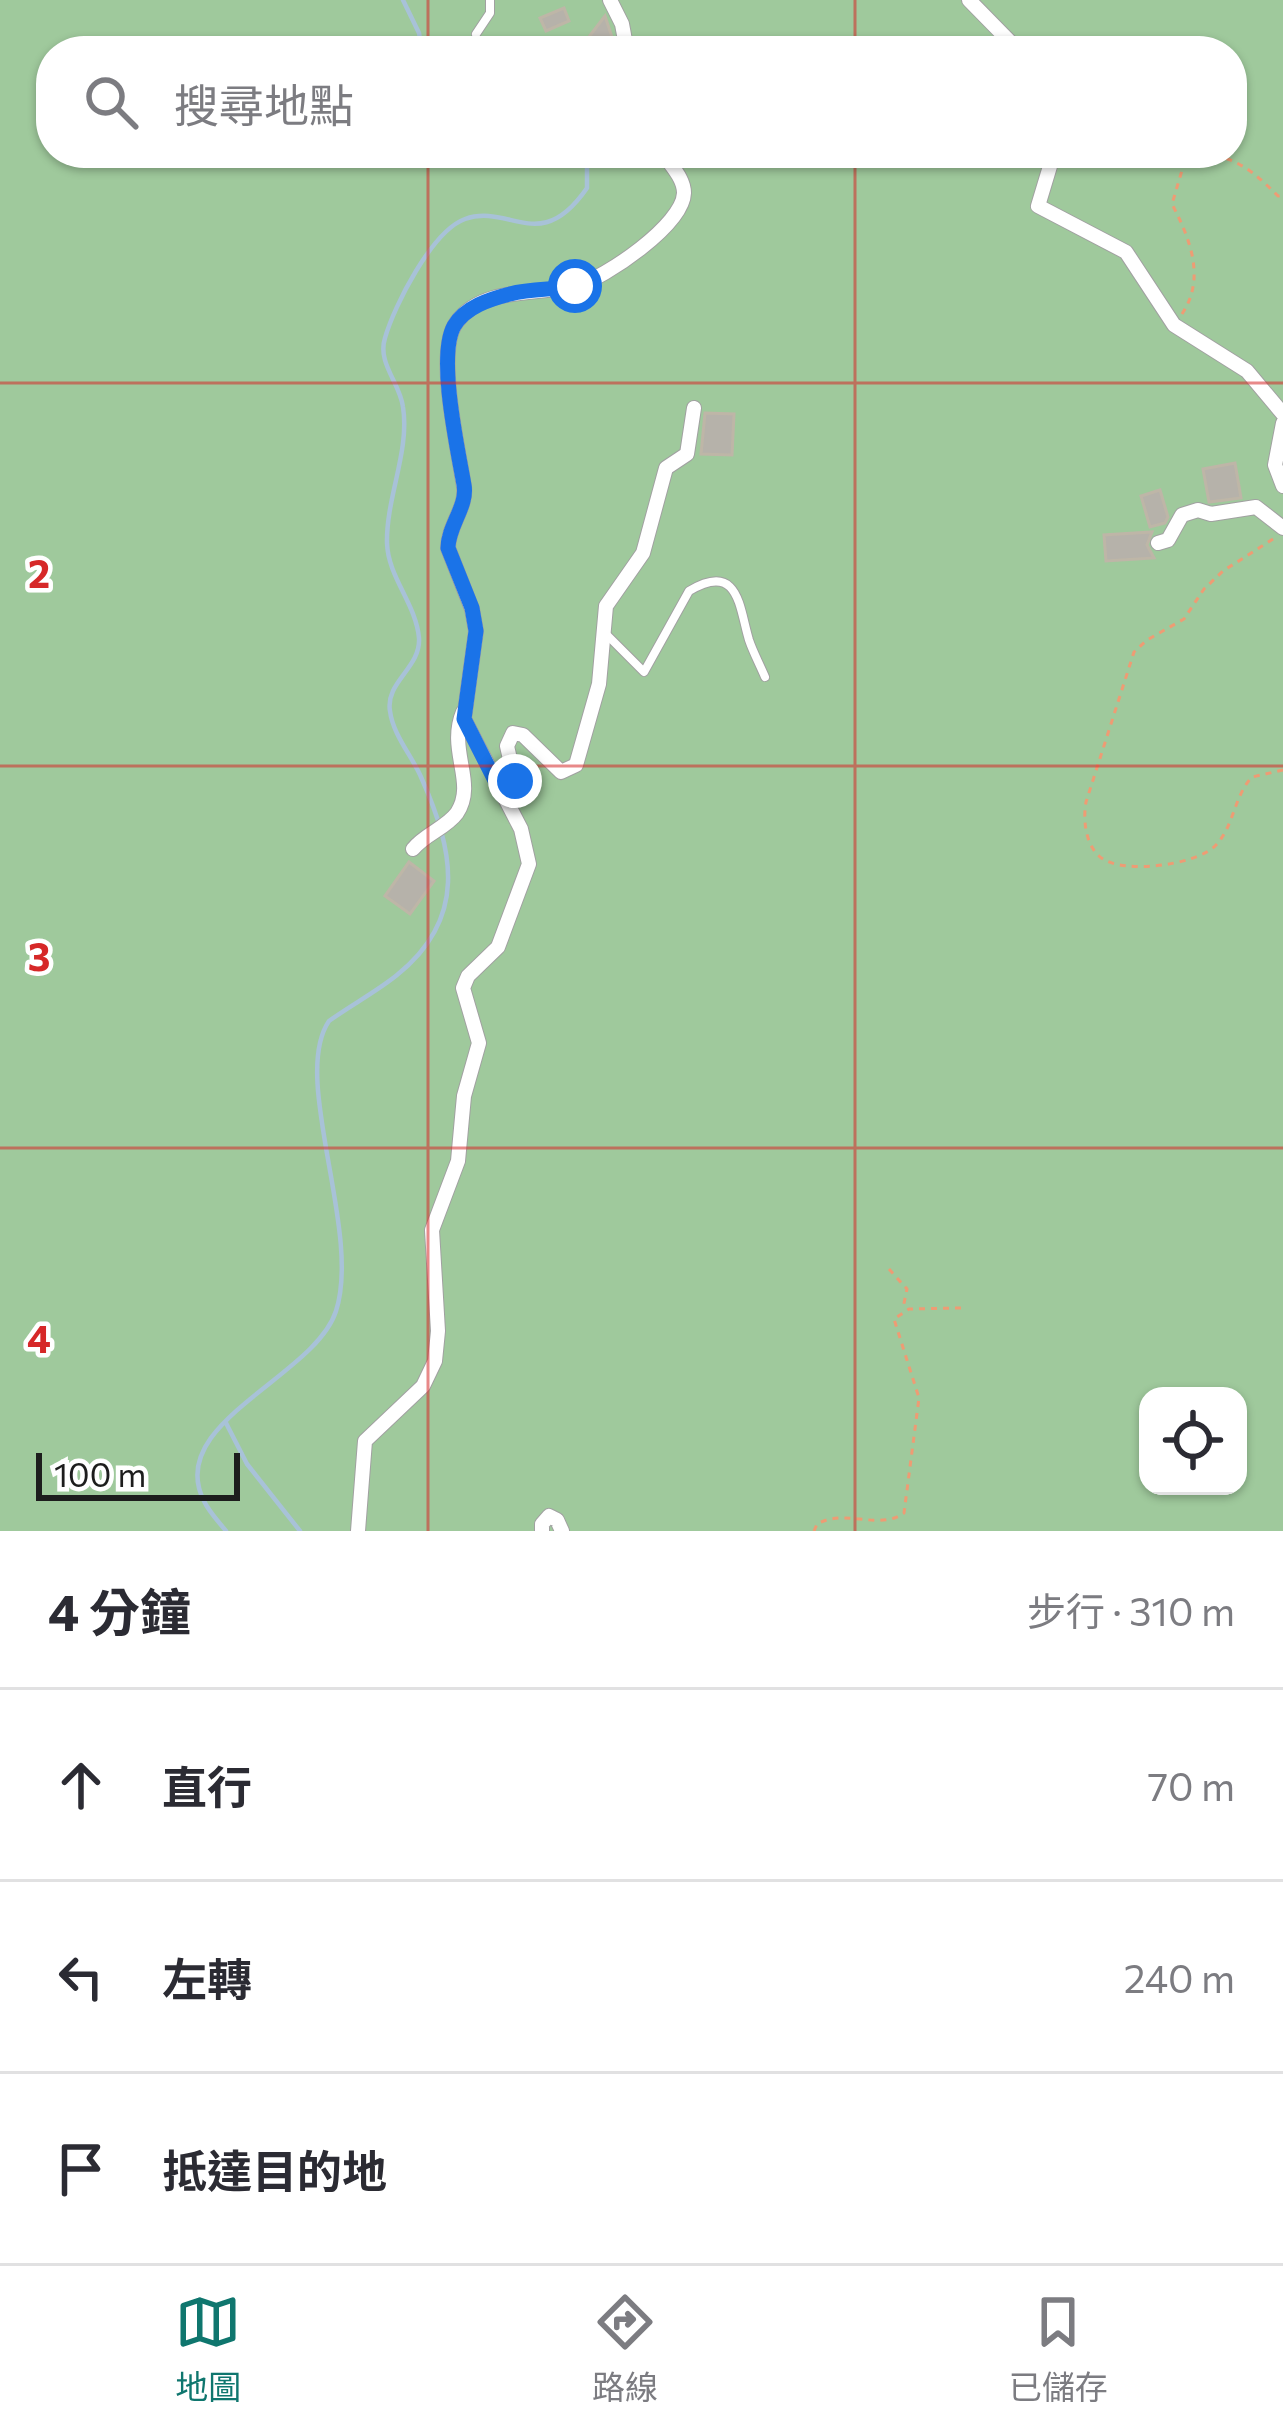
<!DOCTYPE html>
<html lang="zh-TW">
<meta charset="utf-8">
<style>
body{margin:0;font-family:Commissioner,"Noto Sans TC",sans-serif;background:#f2f2f3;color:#2b2b33}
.controls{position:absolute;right:36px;bottom:36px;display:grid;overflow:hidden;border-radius:24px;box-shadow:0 3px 9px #0004}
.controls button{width:108px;height:108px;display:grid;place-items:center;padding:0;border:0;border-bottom:3px solid #e1e1e2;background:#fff;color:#2b2b33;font:60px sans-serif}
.scale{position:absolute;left:36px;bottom:30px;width:204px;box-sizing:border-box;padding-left:12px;border:6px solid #1d1d1d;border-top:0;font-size:33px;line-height:42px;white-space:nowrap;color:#1d1d1d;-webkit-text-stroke:9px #fff;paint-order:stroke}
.stop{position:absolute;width:36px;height:36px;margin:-27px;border:9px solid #1a73e8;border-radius:50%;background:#fff}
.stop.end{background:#1a73e8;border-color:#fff;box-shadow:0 3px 12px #0008}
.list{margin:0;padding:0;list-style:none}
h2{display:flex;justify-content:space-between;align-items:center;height:156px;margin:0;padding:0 48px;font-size:51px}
h2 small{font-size:39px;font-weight:400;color:#7c7c81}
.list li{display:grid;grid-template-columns:78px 1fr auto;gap:36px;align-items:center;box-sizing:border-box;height:192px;padding:0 48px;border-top:3px solid #e1e1e2}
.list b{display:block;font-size:45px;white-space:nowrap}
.list em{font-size:39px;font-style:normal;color:#7c7c81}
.icon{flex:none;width:66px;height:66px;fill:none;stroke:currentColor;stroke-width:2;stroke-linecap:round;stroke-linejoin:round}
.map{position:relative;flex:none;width:1283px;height:1531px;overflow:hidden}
.search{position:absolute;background:#fff;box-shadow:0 3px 9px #0004;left:36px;right:36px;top:36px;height:132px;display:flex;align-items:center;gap:30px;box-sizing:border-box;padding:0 42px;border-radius:48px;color:#7c7c81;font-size:45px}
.sheet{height:732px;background:#fff}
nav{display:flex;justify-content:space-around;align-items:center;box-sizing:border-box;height:168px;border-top:3px solid #e1e1e2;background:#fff;font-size:33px;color:#7c7c81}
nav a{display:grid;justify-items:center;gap:6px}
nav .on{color:#0f766e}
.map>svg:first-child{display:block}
.forest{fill:#9fc99c;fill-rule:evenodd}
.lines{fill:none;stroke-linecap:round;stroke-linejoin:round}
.stream{stroke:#a8c2d8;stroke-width:4.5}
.building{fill:#b6b2aa;stroke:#beb6a7;stroke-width:3}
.service-casing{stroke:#a1a1a1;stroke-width:10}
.minor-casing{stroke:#a1a1a1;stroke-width:16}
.path{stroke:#ee9c74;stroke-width:3;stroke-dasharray:6 6;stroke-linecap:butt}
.service{stroke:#fff;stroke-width:8}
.minor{stroke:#fff;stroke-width:14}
.route{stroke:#1a73e8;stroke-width:15}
.grid{fill:none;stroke:#d62828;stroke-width:3;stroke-opacity:0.55}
.grid-label{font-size:39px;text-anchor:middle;font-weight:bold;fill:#d62828;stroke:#fff;stroke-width:9;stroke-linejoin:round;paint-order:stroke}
</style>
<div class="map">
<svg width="1283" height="1531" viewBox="0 0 1283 1531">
<rect width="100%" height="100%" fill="#edece4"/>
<!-- forest -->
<path class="forest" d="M 0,0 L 1283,0 L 1283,1531 L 0,1531 ZM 51,51 L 1232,51 L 1232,153 L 51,153 ZM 1148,1396 L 1238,1396 L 1238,1486 L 1148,1486 Z"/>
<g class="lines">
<!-- stream -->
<path class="stream" d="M 403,0 L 419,33 L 422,51
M 226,1423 L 247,1464 L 300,1531
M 226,1531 C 219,1522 209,1512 204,1501 C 164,1423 315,1377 336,1311 C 362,1231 290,1078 329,1021 C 351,1005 376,992 397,975 C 468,918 454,851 421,777 C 412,756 393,735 390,711 C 385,682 421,668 419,638 C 416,604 388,577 387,543 C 386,498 410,451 403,407 C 400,383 377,363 385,338 C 394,306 432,231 465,219 C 510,203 540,256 587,188 L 587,153"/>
</g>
<!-- building -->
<path class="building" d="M 564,8 L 569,21 L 546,31 L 540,18 Z
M 605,16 L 615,46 L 610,51 L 604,51 L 588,38 Z
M 705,413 L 734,414 L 732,455 L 701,454 Z
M 1235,463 L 1241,498 L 1209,502 L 1203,469 Z
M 1160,490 L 1168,517 L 1165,523 L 1150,527 L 1141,496 Z
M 1152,532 L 1147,545 L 1154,558 L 1106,561 L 1104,535 Z
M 409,862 L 434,881 L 410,914 L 385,896 Z"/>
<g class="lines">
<!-- service casing -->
<g class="service-casing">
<path id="service" d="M 476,34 L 490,13 L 490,0
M 603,631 L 644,672 L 689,591 C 739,561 739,607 749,640 C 753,652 760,665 765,677"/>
</g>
<!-- minor casing -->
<g class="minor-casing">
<path id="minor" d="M 610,0 L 622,24 L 627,51
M 969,0 L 1019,51
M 1054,153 L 1038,206 L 1126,252 L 1174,325 L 1247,371 L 1283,414
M 1283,423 L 1275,465 L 1283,486
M 1158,543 L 1168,540 L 1182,515 L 1198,510 L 1211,514 L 1256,507 L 1283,528
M 504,796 L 515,781 L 507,746 L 513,733 L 523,735 L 561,772 L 576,765 L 599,684 L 606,606 L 643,553 L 666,468 L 687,454 L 694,408
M 413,849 C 425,834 446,828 457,813 C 477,782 447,751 463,712
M 358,1531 L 365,1441 L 423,1386 L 435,1361 L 438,1331 L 432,1230 L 458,1161 L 464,1096 L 479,1043 L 463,988 L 468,976 L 498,947 L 529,864 L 521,829 L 464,719 L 476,631 L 472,609 L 448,548 C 448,526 467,507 464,487 C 459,451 435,353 456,323 C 482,286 538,295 576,286 C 605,278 683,225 684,193 C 684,178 671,166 663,153
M 542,1531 L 542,1524 L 549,1516 L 557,1520 L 562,1531"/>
</g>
<!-- path -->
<path class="path" d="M 1203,153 C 1238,158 1254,172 1278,196 L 1283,195
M 1182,314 C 1206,278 1190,239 1172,204 L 1186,157 L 1200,153
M 1273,539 L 1223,571 L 1204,589 L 1184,619 L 1147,640 L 1134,652 L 1086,802 C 1083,819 1085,843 1099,856 C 1120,876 1198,865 1216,845 C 1234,826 1234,796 1252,777 L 1283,770
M 889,1269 L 907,1289 L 903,1308
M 814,1531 L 817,1524 C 845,1508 879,1531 904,1513 L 919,1398 L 894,1319 L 909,1309 L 961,1308"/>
<!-- service -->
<use href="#service" class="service"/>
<!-- minor -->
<use href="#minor" class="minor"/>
</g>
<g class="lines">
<!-- route -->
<path class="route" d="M 515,781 L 503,796 L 464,719 L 476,631 L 472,608 L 448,548 C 448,526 468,506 464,485 C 458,450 437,357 454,326 C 465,307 490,299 510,294 C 531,288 554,290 575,286"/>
</g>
<!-- grid -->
<path class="grid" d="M 428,0 L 428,51M 855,0 L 855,51M 428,153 L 428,1531M 855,153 L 855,1531M 0,383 L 1283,383M 0,766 L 1283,766M 0,1148 L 1283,1148"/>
<g class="grid-label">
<text x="39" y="588">2</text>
<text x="39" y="971">3</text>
<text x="39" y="1353">4</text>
</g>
</svg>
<div class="controls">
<button><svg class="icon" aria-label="locate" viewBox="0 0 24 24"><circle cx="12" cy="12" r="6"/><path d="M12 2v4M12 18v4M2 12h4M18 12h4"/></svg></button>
</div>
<div class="scale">100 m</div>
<div class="stop" style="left:575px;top:286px"></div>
<div class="stop end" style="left:515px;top:781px"></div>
<div class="search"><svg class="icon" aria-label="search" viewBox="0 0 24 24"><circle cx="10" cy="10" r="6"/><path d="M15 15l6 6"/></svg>搜尋地點</div>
</div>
<section class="sheet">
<h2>4 分鐘<small>步行 · 310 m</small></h2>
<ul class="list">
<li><svg class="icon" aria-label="ahead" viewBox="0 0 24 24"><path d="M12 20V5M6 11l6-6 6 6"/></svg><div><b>直行</b></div><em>70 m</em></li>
<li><svg class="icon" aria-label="left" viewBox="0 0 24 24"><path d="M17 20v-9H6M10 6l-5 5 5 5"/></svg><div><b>左轉</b></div><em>240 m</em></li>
<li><svg class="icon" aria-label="arrive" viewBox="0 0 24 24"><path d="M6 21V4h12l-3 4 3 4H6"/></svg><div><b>抵達目的地</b></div></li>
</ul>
</section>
<nav>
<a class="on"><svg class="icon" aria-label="map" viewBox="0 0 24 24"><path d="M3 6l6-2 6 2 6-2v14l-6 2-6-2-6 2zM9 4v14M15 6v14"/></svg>地圖</a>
<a><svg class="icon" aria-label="directions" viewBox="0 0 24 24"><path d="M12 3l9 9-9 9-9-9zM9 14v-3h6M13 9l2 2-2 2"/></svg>路線</a>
<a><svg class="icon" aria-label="saved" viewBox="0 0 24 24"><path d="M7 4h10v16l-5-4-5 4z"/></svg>已儲存</a>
</nav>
